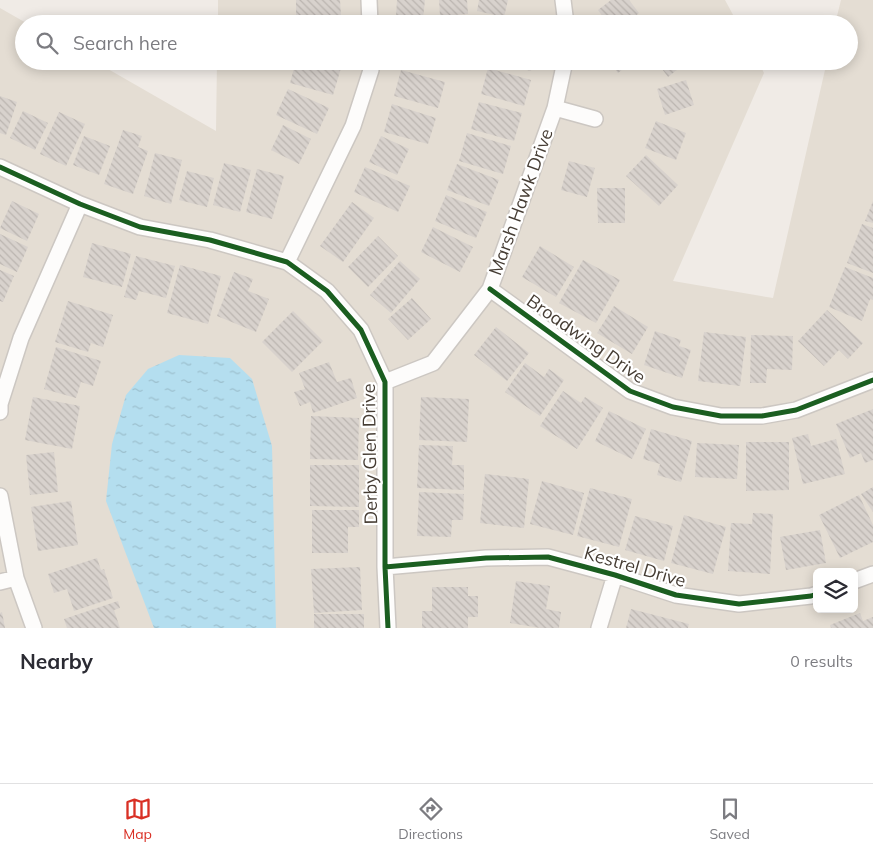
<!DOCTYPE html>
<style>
body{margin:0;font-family:Mulish,sans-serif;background:#f2f2f3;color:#2b2b33}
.controls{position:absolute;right:15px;bottom:15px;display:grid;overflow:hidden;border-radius:8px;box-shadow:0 2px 12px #0003}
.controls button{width:45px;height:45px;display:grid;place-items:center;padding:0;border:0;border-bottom:1px solid #e1e1e2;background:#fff;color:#2b2b33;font:25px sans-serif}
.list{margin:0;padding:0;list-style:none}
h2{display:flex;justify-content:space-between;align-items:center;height:65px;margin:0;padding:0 20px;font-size:21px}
h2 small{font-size:16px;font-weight:400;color:#7c7c81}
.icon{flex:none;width:28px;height:28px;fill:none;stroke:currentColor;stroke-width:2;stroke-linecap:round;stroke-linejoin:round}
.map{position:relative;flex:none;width:873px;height:628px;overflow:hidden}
.search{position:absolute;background:#fff;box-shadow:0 2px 12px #0003;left:15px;right:15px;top:15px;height:55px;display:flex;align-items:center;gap:12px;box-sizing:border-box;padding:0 18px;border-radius:28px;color:#7c7c81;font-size:19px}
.sheet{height:155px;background:#fff}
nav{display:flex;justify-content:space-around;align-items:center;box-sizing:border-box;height:70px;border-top:1px solid #e1e1e2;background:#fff;font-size:14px;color:#7c7c81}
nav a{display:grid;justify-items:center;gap:2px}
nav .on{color:#d93025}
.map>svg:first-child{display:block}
.residential{fill:#e4ddd3;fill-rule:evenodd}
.water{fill:url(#water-ripples)}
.building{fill:url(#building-back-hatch)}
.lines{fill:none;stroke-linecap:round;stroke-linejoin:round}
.street-casing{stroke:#ccc7c2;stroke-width:18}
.street{stroke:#fdfcfb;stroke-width:15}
.cycleway-casing{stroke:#fff;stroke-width:8}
.cycleway{stroke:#1b5e20;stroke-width:5}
.labels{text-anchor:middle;stroke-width:4.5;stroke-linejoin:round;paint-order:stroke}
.street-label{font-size:18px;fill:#453c33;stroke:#fff}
</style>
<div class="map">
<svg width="873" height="628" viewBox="0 0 873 628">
<defs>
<pattern id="water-ripples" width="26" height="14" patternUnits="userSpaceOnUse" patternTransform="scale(1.25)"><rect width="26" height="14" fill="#b4deef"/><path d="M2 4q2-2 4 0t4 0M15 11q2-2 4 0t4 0" fill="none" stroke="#9cbfcd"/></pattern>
<pattern id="building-back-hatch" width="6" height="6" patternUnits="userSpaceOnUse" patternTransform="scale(1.25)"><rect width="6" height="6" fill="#d8d2cd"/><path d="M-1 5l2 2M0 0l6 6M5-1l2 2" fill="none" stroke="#bbb5b0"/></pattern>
</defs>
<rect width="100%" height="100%" fill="#f0ebe6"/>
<!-- residential -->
<path class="residential" d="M 218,0 L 725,0 L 738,24 L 218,24 Z
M 841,0 L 873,0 L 873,628 L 0,628 L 0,8 L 28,24 L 24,24 L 24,61 L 94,61 L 216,131 L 217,61 L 758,61 L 764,73 L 673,281 L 773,298 L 827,61 L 849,61 L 849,24 L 835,24 ZM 817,572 L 854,572 L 854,609 L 817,609 Z"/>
<!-- water -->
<path class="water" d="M 179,355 L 230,358 L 252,379 L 272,446 L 276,628 L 154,628 L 106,501 L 112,444 L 126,395 L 148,369 Z"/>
<!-- building -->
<path class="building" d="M 296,0 L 340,0 L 341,16 L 296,18 Z
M 397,0 L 425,0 L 423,18 L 396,16 Z
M 439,0 L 467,0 L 468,14 L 440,16 Z
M 479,0 L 508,0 L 504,17 L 477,11 Z
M 611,0 L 629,0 L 639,13 L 626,24 L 608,24 L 598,10 Z
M 296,61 L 314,61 L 341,68 L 333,95 L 290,83 Z
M 401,61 L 446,61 L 445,68 L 400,65 Z
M 492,61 L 533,61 L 531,71 Z
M 609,61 L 633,61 L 618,73 Z
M 656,61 L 688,61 L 668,77 Z
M 488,68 L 531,80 L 524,106 L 481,94 Z
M 401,70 L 445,82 L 438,108 L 394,96 Z
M 686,80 L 694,105 L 665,115 L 657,89 Z
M 288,89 L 329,108 L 317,134 L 276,115 Z
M 0,96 L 17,102 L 6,135 L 0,133 Z
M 479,102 L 522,113 L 514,141 L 471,129 Z
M 392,104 L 436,118 L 428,144 L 384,132 Z
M 23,111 L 48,123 L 35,150 L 10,138 Z
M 59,112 L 85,124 L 66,166 L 40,154 Z
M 656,121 L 686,133 L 676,160 L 645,148 Z
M 283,125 L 311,139 L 299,164 L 271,150 Z
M 123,130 L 142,136 L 138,147 L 148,151 L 133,194 L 104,184 Z
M 467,133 L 511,146 L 503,174 L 459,161 Z
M 84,136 L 110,146 L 99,175 L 73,165 Z
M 381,136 L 409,149 L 397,175 L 369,162 Z
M 155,153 L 182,160 L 171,204 L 144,196 Z
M 646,155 L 678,185 L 659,206 L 626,176 Z
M 569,161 L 595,168 L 587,197 L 561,190 Z
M 224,163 L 251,170 L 240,212 L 213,205 Z
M 457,164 L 499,180 L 489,206 L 447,190 Z
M 365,167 L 410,186 L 398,212 L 354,192 Z
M 257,169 L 284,176 L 272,219 L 246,212 Z
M 187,171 L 214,178 L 207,207 L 179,200 Z
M 597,188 L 625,188 L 625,223 L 598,223 Z
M 446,195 L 487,212 L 476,238 L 435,221 Z
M 12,201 L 39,214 L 27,241 L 0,228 Z
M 873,201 L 873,223 L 865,221 Z
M 352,202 L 374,218 L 343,262 L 320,246 Z
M 862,224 L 873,228 L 873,273 L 847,263 Z
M 433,227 L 473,247 L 460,272 L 421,252 Z
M 0,234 L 28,247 L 17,272 L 0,264 Z
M 378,236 L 398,256 L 368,287 L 348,267 Z
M 92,243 L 131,254 L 122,287 L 83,277 Z
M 540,246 L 574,267 L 556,297 L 522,277 Z
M 136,256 L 175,266 L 166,298 L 139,291 L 136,300 L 124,297 Z
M 583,260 L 620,280 L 596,323 L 559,303 Z
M 400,261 L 420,279 L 391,313 L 370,295 Z
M 180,265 L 221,276 L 208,324 L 167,313 Z
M 845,267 L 873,278 L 873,300 L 870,299 L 862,321 L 829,307 Z
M 0,270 L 14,276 L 3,302 L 0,301 Z
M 234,272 L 253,279 L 248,291 L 269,299 L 256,332 L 217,316 Z
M 412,298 L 431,319 L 408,340 L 388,319 Z
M 68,301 L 113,315 L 103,347 L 91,343 L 88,352 L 55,342 Z
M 614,306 L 648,327 L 632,354 L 597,333 Z
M 827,310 L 863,343 L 848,359 L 839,350 L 824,366 L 798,341 Z
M 293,311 L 323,341 L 292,372 L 262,342 Z
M 496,327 L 529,353 L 507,381 L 474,355 Z
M 655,331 L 681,340 L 679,346 L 691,350 L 682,378 L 644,365 Z
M 704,332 L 746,337 L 740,386 L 698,381 Z
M 751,335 L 793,336 L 792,370 L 767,369 L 766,383 L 750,383 Z
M 56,347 L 101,361 L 93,386 L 81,382 L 76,398 L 44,389 Z
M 329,362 L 337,382 L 351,378 L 357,398 L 313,413 L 310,402 L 300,406 L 294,392 L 305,389 L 299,373 Z
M 525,363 L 544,377 L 549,369 L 564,380 L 540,416 L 505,392 Z
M 563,391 L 581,403 L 585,397 L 603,408 L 577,449 L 540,426 Z
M 33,397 L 80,406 L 72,449 L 25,440 Z
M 421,397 L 469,399 L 467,442 L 419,440 Z
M 873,409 L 873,460 L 865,463 L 861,453 L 850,458 L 836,424 Z
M 609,411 L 646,429 L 632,459 L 595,441 Z
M 311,416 L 359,418 L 358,460 L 310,459 Z
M 651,429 L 692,441 L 681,482 L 657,475 L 660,464 L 643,459 Z
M 808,434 L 811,446 L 836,439 L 845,474 L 803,484 L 792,438 Z
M 746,442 L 789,442 L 789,490 L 746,491 Z
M 697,443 L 739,445 L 737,479 L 695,477 Z
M 419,445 L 453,446 L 452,465 L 464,465 L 464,490 L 417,488 Z
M 54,452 L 58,492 L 30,495 L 26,455 Z
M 310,465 L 359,465 L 359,507 L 310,506 Z
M 485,474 L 529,479 L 524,528 L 480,523 Z
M 542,481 L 584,493 L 573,535 L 530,524 Z
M 873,487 L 873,512 L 861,494 Z
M 590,488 L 632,499 L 619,547 L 577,536 Z
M 419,492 L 464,494 L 463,520 L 452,520 L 451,537 L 417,536 Z
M 859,495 L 873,525 L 873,542 L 840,558 L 819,515 Z
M 71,501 L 78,545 L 38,551 L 31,507 Z
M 312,510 L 359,510 L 359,527 L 348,527 L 348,553 L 312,553 Z
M 753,513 L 773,514 L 770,574 L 728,571 L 731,523 L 752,524 Z
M 684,515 L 726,527 L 713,574 L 671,563 Z
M 635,516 L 673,526 L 664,561 L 625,550 Z
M 820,530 L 826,563 L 786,570 L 780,537 Z
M 97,558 L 101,570 L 104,569 L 113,598 L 74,611 L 67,589 L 54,593 L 48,574 Z
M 360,567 L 362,610 L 314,613 L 311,569 Z
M 516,581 L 550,586 L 546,609 L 561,612 L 559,628 L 540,628 L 510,623 Z
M 432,587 L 468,587 L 468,596 L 478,596 L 478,617 L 468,617 L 468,628 L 422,628 L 422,611 L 432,611 Z
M 118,601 L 120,608 L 114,610 L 120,628 L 67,628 L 64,619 Z
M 631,609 L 689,624 L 688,628 L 626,628 Z
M 2,612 L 5,628 L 0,628 L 0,613 Z
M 860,613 L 863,621 L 873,617 L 873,628 L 831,628 L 830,625 Z
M 314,614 L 364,614 L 364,628 L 314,628 Z"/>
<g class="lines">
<!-- street casing -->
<g class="street-casing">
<path id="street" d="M 369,0 L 370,24
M 563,0 L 566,24
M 555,108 L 595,119
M 0,167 L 80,204 L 140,227 L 210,240 L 287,262 L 327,291 L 361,330 L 385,382 L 385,567 L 388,628
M 287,262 L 353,126 L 371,70 L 371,61
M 490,289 L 630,391 L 673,407 L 721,416 L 762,416 L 796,410 L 873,380
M 385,382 L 433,363 L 490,289 L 555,108 L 565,61
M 0,412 L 0,404 L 21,338 L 80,204
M 0,496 L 16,578 L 34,628
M 385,567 L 486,558 L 548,557 L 615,575 L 676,595 L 739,604 L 811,596 L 817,594
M 854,581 L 873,574
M 0,582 L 16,578
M 599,628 L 615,575"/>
</g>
<!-- street -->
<use href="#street" class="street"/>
<!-- cycleway casing -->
<g class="cycleway-casing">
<path id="cycleway" d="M 0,167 L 80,204 L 140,227 L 210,240 L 287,262 L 327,291 L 361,330 L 385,382 L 385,567 L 388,628
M 490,289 L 630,391 L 673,407 L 721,416 L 762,416 L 796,410 L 873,380
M 385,567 L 486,558 L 548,557 L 615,575 L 676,595 L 739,604 L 811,596 L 817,594"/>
</g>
<!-- cycleway -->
<use href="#cycleway" class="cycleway"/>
</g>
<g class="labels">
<!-- street labels -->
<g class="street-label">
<text transform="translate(521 202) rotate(-70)" y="6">Marsh Hawk Drive</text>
<text transform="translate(586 339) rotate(35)" y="6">Broadwing Drive</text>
<text transform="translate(370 454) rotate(-91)" y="6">Derby Glen Drive</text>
<text transform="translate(635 567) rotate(16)" y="6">Kestrel Drive</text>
</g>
</g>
</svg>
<div class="controls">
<button><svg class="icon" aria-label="layers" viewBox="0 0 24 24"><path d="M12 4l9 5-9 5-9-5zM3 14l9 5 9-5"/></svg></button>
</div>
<div class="search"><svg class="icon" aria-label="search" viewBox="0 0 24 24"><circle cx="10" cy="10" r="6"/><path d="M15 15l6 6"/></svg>Search here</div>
</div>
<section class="sheet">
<h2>Nearby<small>0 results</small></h2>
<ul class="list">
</ul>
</section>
<nav>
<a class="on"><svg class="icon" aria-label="map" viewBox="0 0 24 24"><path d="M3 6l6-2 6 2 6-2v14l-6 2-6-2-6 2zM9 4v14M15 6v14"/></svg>Map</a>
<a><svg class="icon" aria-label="directions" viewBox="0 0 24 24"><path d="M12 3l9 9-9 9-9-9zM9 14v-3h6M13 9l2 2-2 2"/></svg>Directions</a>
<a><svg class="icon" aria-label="saved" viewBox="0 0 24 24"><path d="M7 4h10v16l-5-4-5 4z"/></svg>Saved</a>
</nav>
